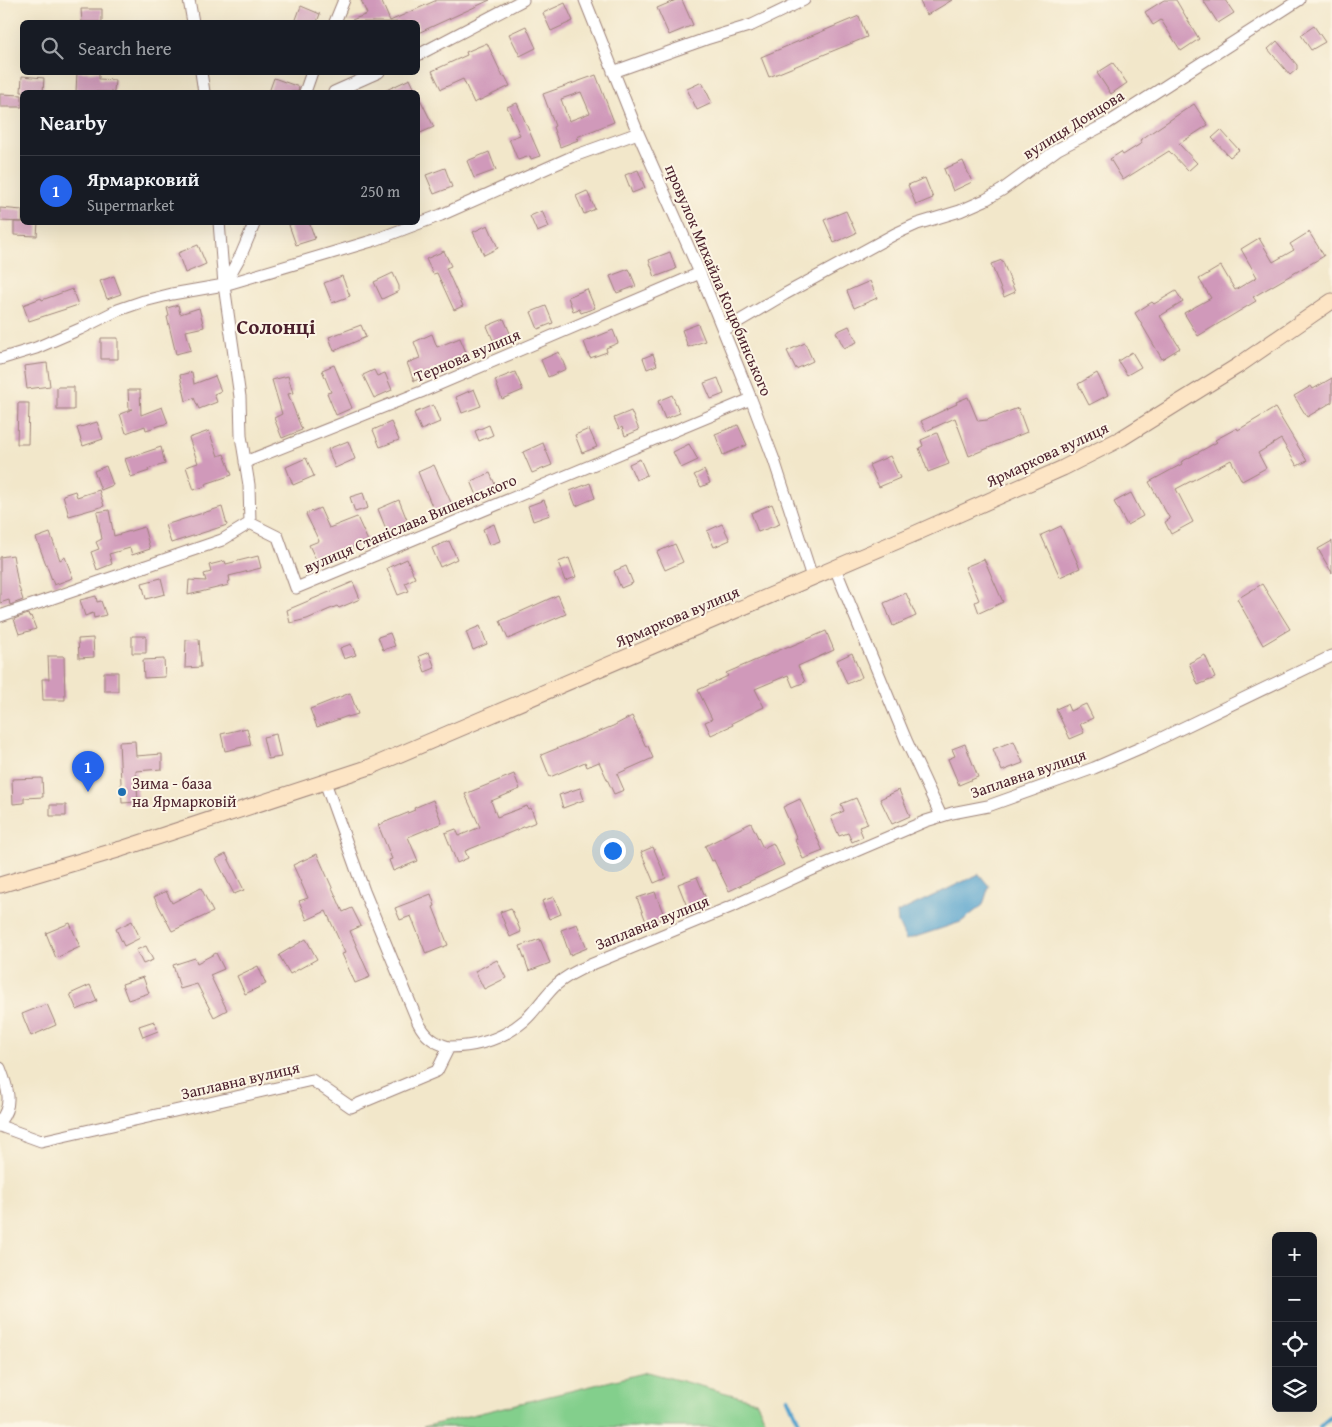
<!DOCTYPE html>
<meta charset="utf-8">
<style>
body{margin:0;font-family:"Gentium Book Plus",serif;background:#242831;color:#f1f3f6}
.controls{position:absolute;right:15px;bottom:15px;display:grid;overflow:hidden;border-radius:8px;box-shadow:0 5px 20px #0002}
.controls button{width:45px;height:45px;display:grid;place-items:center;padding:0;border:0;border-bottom:1px solid #363941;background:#171b24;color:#f1f3f6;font:25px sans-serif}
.you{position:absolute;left:612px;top:850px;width:18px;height:18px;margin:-12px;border:4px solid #fff;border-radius:50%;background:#1a73e8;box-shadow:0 0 0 8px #1a73e833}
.badge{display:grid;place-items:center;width:32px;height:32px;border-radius:50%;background:#2563eb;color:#fff;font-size:16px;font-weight:700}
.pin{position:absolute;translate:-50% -41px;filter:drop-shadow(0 1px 2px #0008)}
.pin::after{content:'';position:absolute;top:26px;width:18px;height:15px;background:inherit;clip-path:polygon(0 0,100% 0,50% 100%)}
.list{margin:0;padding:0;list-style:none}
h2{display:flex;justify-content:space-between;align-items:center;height:65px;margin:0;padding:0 20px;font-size:21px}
h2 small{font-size:16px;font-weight:400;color:#9ea1a6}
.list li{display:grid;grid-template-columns:32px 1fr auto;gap:15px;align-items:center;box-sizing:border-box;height:70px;padding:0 20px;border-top:1px solid #363941}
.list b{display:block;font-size:19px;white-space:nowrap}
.list p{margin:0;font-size:16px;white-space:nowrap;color:#9ea1a6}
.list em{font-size:16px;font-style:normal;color:#9ea1a6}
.icon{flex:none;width:28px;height:28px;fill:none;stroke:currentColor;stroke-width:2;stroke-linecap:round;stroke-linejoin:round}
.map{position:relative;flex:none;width:1332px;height:1427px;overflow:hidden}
.search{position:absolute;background:#171b24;box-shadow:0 5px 20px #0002;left:20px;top:20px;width:400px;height:55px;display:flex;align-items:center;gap:12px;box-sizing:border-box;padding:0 18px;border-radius:8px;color:#9ea1a6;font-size:19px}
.panel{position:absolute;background:#171b24;box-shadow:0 5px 20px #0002;left:20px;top:90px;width:400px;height:135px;border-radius:8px}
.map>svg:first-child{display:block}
.green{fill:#83cf8c;stroke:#66775c}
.water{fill:#53a2cd;stroke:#4e607c}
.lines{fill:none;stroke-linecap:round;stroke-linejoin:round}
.stream{stroke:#53a2cd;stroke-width:4.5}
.building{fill:#d099ba;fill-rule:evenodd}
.street-casing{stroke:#9e837a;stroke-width:13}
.secondary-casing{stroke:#9e837a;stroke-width:17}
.street{stroke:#fff;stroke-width:11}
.secondary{stroke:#fde5c5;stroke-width:15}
.poi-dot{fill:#1f6fb2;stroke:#fcf5e5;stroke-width:2}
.labels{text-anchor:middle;stroke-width:4;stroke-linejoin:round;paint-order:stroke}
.street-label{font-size:16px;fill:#4a1f2b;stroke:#fcf5e5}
.poi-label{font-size:16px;fill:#4a1f2b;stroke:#fcf5e5;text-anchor:start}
.district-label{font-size:21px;font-weight:bold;fill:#4a1f2b;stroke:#fcf5e5}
</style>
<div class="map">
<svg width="1332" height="1427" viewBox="0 0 1332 1427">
<rect width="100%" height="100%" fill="#fcf5e5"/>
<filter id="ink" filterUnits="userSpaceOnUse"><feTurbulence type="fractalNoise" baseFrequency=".02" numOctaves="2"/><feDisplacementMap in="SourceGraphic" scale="10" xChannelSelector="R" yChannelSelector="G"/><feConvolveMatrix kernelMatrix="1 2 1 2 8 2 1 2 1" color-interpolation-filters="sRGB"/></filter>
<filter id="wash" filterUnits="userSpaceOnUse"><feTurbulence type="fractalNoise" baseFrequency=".0096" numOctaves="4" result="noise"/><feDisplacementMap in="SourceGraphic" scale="20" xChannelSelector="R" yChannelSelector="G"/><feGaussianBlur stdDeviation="1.12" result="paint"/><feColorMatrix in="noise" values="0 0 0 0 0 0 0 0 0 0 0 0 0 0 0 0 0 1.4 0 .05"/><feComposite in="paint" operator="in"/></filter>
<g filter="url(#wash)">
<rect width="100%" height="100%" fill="#f2e7ca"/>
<!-- green -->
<path class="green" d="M 648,1372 L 756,1401 L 769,1427 L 423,1427 Z"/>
<!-- water -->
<path class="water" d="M 979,874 L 989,886 L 983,905 L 961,922 L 906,940 L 898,923 L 897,913 Z"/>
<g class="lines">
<!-- stream -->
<path class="stream" d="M 788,1398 L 801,1427
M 1320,1427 L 1332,1416"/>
</g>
<g id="blocks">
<!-- building -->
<path class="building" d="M 361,0 L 381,0 L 390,21 L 437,0 L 490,0 L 418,33 L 418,22 L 347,22 L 367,14 Z
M 676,0 L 682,0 L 693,25 L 669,35 L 657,8 Z
M 919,0 L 952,0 L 927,15 Z
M 1164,0 L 1176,0 L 1199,39 L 1181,51 L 1161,20 L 1153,25 L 1145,12 Z
M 1203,0 L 1225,0 L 1234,13 L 1218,23 Z
M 565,3 L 573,21 L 551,31 L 543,13 Z
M 301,6 L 320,14 L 317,22 L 295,22 Z
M 81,9 L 102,9 L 102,22 L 82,22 Z
M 859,16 L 867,37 L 769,77 L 761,57 Z
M 526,26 L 536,48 L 520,56 L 509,34 Z
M 1314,26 L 1325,42 L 1311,50 L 1301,35 Z
M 1277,41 L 1297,65 L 1297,69 L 1290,75 L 1268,49 Z
M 487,43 L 503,77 L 505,76 L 510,86 L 474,103 L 463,79 L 441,89 L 432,71 L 467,55 L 466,52 Z
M 1113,63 L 1127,83 L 1111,94 L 1097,73 Z
M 77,72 L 99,72 L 99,79 L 115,80 L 114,92 L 76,92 Z
M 596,75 L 614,122 L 577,137 L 578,140 L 560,147 L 553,127 L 555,126 L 543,94 ZM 581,92 L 590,113 L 569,121 L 561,99 Z
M 22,76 L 44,78 L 43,92 L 21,92 Z
M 274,78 L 299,87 L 298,92 L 269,92 Z
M 410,79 L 416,92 L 382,92 Z
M 702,82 L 712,103 L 697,110 L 687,89 Z
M 0,94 L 22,95 L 22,107 L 0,107 Z
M 418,95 L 434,127 L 418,134 Z
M 517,103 L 540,156 L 531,159 L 530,156 L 518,160 L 509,139 L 520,135 L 507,107 Z
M 1194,104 L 1208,125 L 1179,144 L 1197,163 L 1188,171 L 1169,151 L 1123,180 L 1110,159 L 1121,152 L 1123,155 L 1142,143 L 1140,140 Z
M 1221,130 L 1239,150 L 1230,157 L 1212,138 Z
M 489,152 L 496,170 L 474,178 L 467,161 Z
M 963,161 L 972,182 L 953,191 L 944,169 Z
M 445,168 L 452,187 L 434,194 L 426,175 Z
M 638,170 L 645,188 L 632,193 L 625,175 Z
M 925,178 L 933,198 L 916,205 L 908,185 Z
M 587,191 L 595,209 L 584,214 L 576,196 Z
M 0,208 L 22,210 L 22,222 L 0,221 Z
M 542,211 L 549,227 L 537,232 L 530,216 Z
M 846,211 L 856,233 L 834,243 L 824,220 Z
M 14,222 L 38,222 L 37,236 L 14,235 Z
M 296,222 L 309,222 L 315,239 L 296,245 L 289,225 Z
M 488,225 L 498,248 L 484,255 L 473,232 Z
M 1309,232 L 1324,256 L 1253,297 L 1256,301 L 1198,336 L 1184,313 L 1211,298 L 1199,279 L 1221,266 L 1235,290 L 1257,277 L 1241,249 L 1259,238 L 1273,262 L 1294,250 L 1290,244 Z
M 198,245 L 206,264 L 185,273 L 178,253 Z
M 444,251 L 451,266 L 446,268 L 463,306 L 454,310 L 437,273 L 433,274 L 426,259 Z
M 670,252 L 676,269 L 655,277 L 649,260 Z
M 1002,260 L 1015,292 L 1004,297 L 991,264 Z
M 629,269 L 636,286 L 617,293 L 610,276 Z
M 393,273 L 399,286 L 399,291 L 382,299 L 374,282 Z
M 114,276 L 121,294 L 107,299 L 100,281 Z
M 342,276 L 350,296 L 332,303 L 324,283 Z
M 870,281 L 877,298 L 854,308 L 847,291 Z
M 72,289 L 78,305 L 29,321 L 23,305 L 41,298 L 42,300 Z
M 587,289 L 595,308 L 581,313 L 579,309 L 573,311 L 568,297 Z
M 1176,291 L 1183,302 L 1160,316 L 1180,348 L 1162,359 L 1135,313 L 1152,302 L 1154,304 Z
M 178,305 L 180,314 L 199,308 L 204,327 L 186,331 L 191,350 L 176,354 L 167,317 L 169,316 L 167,308 Z
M 546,306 L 553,323 L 538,329 L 531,312 Z
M 504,319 L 513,340 L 499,345 L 497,339 L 493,340 L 487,326 Z
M 698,324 L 705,341 L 688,347 L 682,330 Z
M 361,325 L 366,337 L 334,351 L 329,337 Z
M 849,326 L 857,342 L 844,348 L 836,332 Z
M 613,330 L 618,343 L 606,348 L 607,352 L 590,358 L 584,342 Z
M 432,334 L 437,347 L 460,338 L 468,357 L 431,371 L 432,374 L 414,381 L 407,363 L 420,358 L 414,342 Z
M 101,338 L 118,338 L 118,359 L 101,359 Z
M 805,343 L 813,361 L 796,369 L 787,351 Z
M 559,352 L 566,369 L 548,377 L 541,360 Z
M 1132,352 L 1141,367 L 1127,375 L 1118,361 Z
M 653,354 L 657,365 L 647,369 L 643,358 Z
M 47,363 L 50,386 L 27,389 L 24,366 Z
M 334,365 L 352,408 L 336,415 L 327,393 L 331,392 L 322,370 Z
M 374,370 L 377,376 L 385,373 L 392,390 L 374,398 L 363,375 Z
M 192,372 L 194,384 L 215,376 L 221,391 L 214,394 L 217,402 L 199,409 L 194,398 L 186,401 L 180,375 Z
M 515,372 L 523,390 L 502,399 L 495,380 Z
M 1097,373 L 1108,395 L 1089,405 L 1078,384 Z
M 288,376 L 293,393 L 288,394 L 302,430 L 282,438 L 274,418 L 282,414 L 272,380 Z
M 718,378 L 724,394 L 711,399 L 704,383 Z
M 1332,378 L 1332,402 L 1307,417 L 1294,396 L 1311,386 L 1313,389 Z
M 57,387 L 74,387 L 74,410 L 57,410 Z
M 474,389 L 481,406 L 462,413 L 456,397 Z
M 128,390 L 140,390 L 141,415 L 162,407 L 168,423 L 146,430 L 145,426 L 126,433 L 120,414 L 133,409 L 129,409 Z
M 672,395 L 680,413 L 665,419 L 658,401 Z
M 968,397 L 978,421 L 987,420 L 1018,408 L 1027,432 L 969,456 L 955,418 L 926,431 L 921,421 L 957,404 L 956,402 Z
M 18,403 L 29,403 L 28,444 L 17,444 Z
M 433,405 L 440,422 L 421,430 L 414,413 Z
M 1275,408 L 1307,461 L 1297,466 L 1281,439 L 1258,453 L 1266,468 L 1242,481 L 1231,460 L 1176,489 L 1193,522 L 1171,534 L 1165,522 L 1170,519 L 1149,482 L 1182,464 L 1181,462 L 1217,442 L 1215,440 L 1237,428 L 1238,430 Z
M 631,411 L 639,430 L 625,436 L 622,427 L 619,429 L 614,418 Z
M 97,422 L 103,439 L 83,446 L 77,428 Z
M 391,422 L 399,440 L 380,447 L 373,430 Z
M 489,425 L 493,435 L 479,441 L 475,431 Z
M 738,425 L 747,445 L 723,455 L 715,434 Z
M 589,429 L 597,447 L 582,453 L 575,435 Z
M 209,431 L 218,456 L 224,454 L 232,475 L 205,484 L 206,486 L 194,490 L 186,467 L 198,463 L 189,438 Z
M 937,433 L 949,464 L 928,472 L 919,448 L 923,446 L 921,440 Z
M 348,441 L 355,459 L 335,468 L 328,449 Z
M 543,443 L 552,465 L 532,473 L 523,452 Z
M 689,444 L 698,460 L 681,468 L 673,452 Z
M 161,447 L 165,464 L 148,469 L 149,471 L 131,477 L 125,459 Z
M 890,456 L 900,478 L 879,487 L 869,465 Z
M 306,458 L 314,476 L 293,485 L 286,467 Z
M 640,459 L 647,475 L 636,480 L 629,464 Z
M 434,465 L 454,509 L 436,516 L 418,472 Z
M 106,466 L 113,485 L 101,490 L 94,471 Z
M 704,470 L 710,483 L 701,487 L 694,475 Z
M 490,473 L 497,489 L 478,498 L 471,481 Z
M 590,483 L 595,498 L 576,506 L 570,491 Z
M 99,490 L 104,506 L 69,516 L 63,495 L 75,491 L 77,497 Z
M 363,493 L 368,508 L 355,512 L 350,497 Z
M 1131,493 L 1143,516 L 1127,525 L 1114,502 Z
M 399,500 L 409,525 L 388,534 L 378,509 Z
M 544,500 L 550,515 L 533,521 L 528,506 Z
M 772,504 L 780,524 L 758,532 L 751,513 Z
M 222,507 L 227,525 L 171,543 L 165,525 Z
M 320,508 L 329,528 L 357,517 L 368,541 L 317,562 L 309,545 L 319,541 L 306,514 Z
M 109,510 L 114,536 L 144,527 L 150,549 L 132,555 L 130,548 L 109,554 L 112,564 L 97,570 L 91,552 L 99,549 L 96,542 L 102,539 L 97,512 Z
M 494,524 L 500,541 L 489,545 L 483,529 Z
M 722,524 L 730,540 L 714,547 L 707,531 Z
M 1061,526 L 1080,568 L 1060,577 L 1041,535 Z
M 50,533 L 60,560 L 65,557 L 73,578 L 54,585 L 36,538 Z
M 449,541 L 457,559 L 440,567 L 432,548 Z
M 1332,541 L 1332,573 L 1318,549 Z
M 675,544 L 683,562 L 665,570 L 657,552 Z
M 13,555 L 18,584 L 23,600 L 10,605 L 9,600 L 0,603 L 0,557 Z
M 258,556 L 261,568 L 229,576 L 230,581 L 228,582 L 229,585 L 188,595 L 189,580 L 206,581 L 204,574 L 211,572 L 209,565 L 225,561 L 226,564 Z
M 569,558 L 576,577 L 565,581 L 558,562 Z
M 407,559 L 415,578 L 405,583 L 409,591 L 398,595 L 387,568 Z
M 984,559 L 1003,602 L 979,613 L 975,602 L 979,600 L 965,567 Z
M 626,566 L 633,583 L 621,588 L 614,571 Z
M 161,578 L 165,594 L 146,599 L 142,583 Z
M 353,582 L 360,599 L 339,608 L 337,606 L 307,619 L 290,623 L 287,610 Z
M 1262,584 L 1290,629 L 1263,645 L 1237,599 Z
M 906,593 L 916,616 L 893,626 L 884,603 Z
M 558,595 L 566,614 L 508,639 L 500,621 Z
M 96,596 L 97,602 L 101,601 L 106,615 L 94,618 L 93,613 L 85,616 L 80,600 Z
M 28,614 L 29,617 L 31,616 L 36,629 L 19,634 L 14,619 Z
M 480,626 L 487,644 L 473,650 L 466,632 Z
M 826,631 L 834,650 L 798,666 L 805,682 L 793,687 L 788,675 L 755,689 L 764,707 L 732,723 L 733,725 L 711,735 L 705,722 L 712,719 L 698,690 L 728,676 L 726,673 L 789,646 L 789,647 Z
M 390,633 L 395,646 L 383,650 L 378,637 Z
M 132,636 L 146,636 L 146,653 L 132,653 Z
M 93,638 L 94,657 L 79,658 L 78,639 Z
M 199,639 L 201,667 L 185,668 L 186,640 Z
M 351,644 L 356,655 L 344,659 L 340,648 Z
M 429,652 L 435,668 L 425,672 L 419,656 Z
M 852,653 L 862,677 L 847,684 L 837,660 Z
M 1205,655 L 1215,678 L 1198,685 L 1189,663 Z
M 48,656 L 64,656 L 65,700 L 43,700 L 42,679 L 49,679 Z
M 164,659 L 165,677 L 144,678 L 143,660 Z
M 104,672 L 118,672 L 118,691 L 104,691 Z
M 350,693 L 358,714 L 348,717 L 348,716 L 317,727 L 310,709 Z
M 1067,704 L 1070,711 L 1086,704 L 1093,718 L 1080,724 L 1084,733 L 1070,739 L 1056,709 Z
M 632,716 L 646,747 L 648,746 L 653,758 L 617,774 L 624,790 L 614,794 L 599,762 L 587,767 L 585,762 L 550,777 L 549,775 L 541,755 L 613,726 Z
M 247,728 L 251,745 L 225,751 L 221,734 Z
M 276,734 L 281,757 L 268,759 L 263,737 Z
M 135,741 L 136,756 L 162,754 L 162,769 L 136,771 L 138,802 L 122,803 L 119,742 Z
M 1014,741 L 1023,763 L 1002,771 L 993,749 Z
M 965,744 L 978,777 L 959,785 L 948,759 L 955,756 L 952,749 Z
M 514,774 L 520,789 L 491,801 L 497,817 L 527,806 L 528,809 L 531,808 L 536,822 L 465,851 L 468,858 L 457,863 L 445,833 L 456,829 L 459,836 L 480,827 L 465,794 Z
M 42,778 L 43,797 L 24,798 L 24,803 L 13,804 L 12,779 Z
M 580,788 L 584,800 L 563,808 L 559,795 Z
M 899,790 L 910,816 L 892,824 L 880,799 Z
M 856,798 L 868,824 L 859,827 L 863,837 L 852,842 L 848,833 L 839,836 L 831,817 L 844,811 L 841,804 Z
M 800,799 L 823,851 L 803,859 L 795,840 L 797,839 L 783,807 Z
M 433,800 L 442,823 L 408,837 L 418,861 L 393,871 L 389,860 L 392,859 L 378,825 L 415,810 L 414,808 Z
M 50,805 L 66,805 L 66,816 L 50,816 Z
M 751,823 L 763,848 L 773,843 L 784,865 L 729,891 L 714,860 L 712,861 L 705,846 Z
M 653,847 L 666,878 L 654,883 L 641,852 Z
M 226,854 L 244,890 L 234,894 L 216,859 Z
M 317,854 L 343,912 L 352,908 L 361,926 L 350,931 L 370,977 L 355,983 L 342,954 L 345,953 L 326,911 L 307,920 L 299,901 L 308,898 L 293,865 Z
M 697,877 L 707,901 L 688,909 L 678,884 Z
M 201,888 L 213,912 L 172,931 L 154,897 L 166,891 L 172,903 Z
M 655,892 L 665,918 L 647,924 L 637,898 Z
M 431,894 L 435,906 L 433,907 L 448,945 L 426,954 L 411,916 L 400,920 L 395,908 Z
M 554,897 L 561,914 L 549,919 L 542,901 Z
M 511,908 L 521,932 L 510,937 L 500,912 Z
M 132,921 L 140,938 L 124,946 L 116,929 Z
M 70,923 L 80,947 L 56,958 L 46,933 Z
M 577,924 L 587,948 L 570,955 L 561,930 Z
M 306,939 L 317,959 L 290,974 L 279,955 Z
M 540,939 L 550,963 L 529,971 L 520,946 Z
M 146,946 L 153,960 L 143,964 L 136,950 Z
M 216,953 L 224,969 L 210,975 L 227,1010 L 214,1017 L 197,984 L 180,989 L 173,965 L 195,958 L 197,963 Z
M 497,960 L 506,978 L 484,989 L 475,971 Z
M 258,966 L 266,984 L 245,994 L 237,976 Z
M 143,977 L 149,993 L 128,1000 L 122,984 Z
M 90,985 L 97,1001 L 77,1010 L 70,994 Z
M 47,1004 L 56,1025 L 31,1036 L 22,1014 Z
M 154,1021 L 158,1031 L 143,1037 L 139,1026 Z"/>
</g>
</g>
<g filter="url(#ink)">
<use href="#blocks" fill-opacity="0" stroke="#9e837a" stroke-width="1"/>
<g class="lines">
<!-- street casing -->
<g class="street-casing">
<path id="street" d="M 189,0 L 193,22
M 585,0 L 638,133 L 700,273 L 751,399 L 774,460 L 812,577
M 335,22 L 344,0
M 418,55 L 523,0
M 201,72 L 204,92
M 613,72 L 706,39 L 752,25 L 804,0
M 305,92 L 312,72
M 334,92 L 379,72
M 219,222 L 224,285 L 240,397 L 241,436 L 249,485 L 250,523
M 224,285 L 241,255 L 255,222
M 724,330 L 785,294 L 895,234 L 917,224 L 960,211 L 985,200 L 1002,190 L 1058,149 L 1108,123 L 1299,0
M 0,359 L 36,348 L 80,329 L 118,310 L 144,301 L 172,294 L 224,285 L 375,240 L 441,215 L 574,156 L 638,133
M 245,462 L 421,392 L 700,273
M 835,568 L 906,740 L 941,816
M 0,616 L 222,540 L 250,523 L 278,537 L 296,588 L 751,399
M 325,782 L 364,891 L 418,1022 C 425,1036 434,1043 449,1047
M 0,1068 C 7,1086 14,1104 0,1121
M 0,1126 L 41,1141 L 312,1080 L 351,1107 L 437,1071 L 449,1047 C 477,1047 504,1038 525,1020 C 537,1009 545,995 556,985 C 566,976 578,970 590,965 L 735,905 L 809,871 L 926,821 L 952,813 L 988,806 L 1094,768 L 1147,745 L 1332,656"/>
</g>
<!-- secondary casing -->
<g class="secondary-casing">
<path id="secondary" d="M 0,885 L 121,849 L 370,767 L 914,534 L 1063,468 L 1122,438 L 1239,365 L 1332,301"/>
</g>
<!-- street -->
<use href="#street" class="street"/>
<!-- secondary -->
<use href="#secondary" class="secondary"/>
</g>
</g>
<!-- markers -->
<circle class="poi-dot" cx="122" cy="792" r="5"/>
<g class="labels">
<!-- street labels -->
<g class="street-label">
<text transform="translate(1073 124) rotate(-32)" y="6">вулиця Донцова</text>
<text transform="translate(719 280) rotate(67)" y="6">провулок Михайла Коцюбинського</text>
<text transform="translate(467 355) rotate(-23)" y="6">Тернова вулиця</text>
<text transform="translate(1047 454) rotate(-25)" y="6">Ярмаркова вулиця</text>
<text transform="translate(410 523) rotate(-23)" y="6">вулиця Станіслава Вишенського</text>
<text transform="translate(677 616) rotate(-23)" y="6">Ярмаркова вулиця</text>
<text transform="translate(1028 773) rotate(-19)" y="6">Заплавна вулиця</text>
<text transform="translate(652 922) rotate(-22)" y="6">Заплавна вулиця</text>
<text transform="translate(240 1080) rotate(-13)" y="6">Заплавна вулиця</text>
</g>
<!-- poi labels -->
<g class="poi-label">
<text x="132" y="789">Зима - база<tspan x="132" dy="18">на Ярмарковій</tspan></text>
</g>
<!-- district labels -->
<g class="district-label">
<text x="276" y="334">Солонці</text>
</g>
</g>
</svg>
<div class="controls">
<button>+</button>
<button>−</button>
<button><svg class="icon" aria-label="locate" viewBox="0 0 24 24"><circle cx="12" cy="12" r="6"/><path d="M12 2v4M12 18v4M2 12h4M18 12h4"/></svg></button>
<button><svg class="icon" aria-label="layers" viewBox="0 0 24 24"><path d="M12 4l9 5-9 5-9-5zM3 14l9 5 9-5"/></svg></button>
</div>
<div class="you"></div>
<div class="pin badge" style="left:88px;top:792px">1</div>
<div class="search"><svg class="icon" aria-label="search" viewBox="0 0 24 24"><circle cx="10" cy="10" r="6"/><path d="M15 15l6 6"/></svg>Search here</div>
<section class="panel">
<h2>Nearby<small></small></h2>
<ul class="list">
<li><span class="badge">1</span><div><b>Ярмарковий</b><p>Supermarket</p></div><em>250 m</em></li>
</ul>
</section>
</div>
